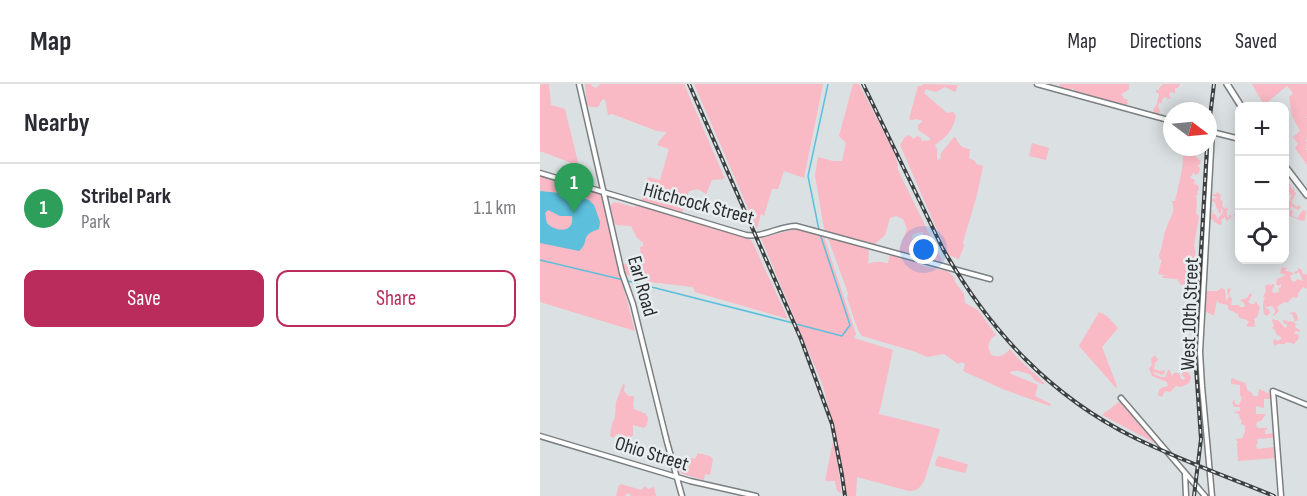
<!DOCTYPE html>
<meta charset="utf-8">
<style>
body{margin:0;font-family:"Sofia Sans Condensed",sans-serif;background:#f2f2f3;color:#2b2b33}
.controls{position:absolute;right:18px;top:18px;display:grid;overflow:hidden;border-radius:12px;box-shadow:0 3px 15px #0003}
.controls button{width:54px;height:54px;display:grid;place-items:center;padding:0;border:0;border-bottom:2px solid #e1e1e2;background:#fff;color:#2b2b33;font:30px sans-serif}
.compass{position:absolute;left:623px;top:18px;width:54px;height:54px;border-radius:50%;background:#fff;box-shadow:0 3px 15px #0003;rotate:106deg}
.you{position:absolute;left:384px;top:166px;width:21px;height:21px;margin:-15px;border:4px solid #fff;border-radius:50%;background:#1a73e8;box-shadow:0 0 0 9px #1a73e833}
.badge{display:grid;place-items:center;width:39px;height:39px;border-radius:50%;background:#ba2c5c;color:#fff;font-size:20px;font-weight:700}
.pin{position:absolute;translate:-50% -50px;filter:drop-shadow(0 2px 3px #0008)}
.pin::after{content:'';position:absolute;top:32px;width:21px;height:18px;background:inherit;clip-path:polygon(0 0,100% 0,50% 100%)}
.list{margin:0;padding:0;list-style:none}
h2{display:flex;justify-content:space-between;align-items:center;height:78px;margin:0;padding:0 24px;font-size:26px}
h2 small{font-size:20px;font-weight:400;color:#7c7c81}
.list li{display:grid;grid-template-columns:39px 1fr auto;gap:18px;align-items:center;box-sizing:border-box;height:90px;padding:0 24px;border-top:2px solid #e1e1e2}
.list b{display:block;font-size:22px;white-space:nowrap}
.list p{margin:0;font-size:20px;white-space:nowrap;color:#7c7c81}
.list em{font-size:20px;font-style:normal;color:#7c7c81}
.actions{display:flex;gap:12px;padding:18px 24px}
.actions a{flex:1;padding:14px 0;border:2px solid #ba2c5c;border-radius:12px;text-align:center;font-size:21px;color:#ba2c5c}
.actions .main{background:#ba2c5c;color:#fff}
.icon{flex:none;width:33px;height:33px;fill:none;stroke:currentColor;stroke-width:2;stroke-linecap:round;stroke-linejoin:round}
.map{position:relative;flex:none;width:767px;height:412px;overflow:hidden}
header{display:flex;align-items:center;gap:36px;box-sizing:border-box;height:84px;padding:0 30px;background:#fff;border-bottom:2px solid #e1e1e2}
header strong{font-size:28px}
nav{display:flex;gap:33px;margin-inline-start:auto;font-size:21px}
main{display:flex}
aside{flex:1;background:#fff}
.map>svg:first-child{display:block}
.green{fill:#f9b9c5}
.water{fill:#5cbfdc;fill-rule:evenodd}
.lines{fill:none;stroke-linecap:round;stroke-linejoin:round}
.stream{stroke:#5cbfdc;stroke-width:1.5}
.tertiary-casing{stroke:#7a7f81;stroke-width:7}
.primary-casing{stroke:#7a7f81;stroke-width:8}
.tertiary{stroke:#fff;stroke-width:4}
.primary{stroke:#fff;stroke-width:5}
.rail-casing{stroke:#3d4040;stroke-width:4}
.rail{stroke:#e8eef0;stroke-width:1.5;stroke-dasharray:4.5;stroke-linecap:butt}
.labels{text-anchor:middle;stroke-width:5;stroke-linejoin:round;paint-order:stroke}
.street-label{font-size:20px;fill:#2a2c2c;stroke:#e8eef0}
</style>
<header>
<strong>Map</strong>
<nav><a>Map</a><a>Directions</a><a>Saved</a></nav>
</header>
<main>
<aside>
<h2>Nearby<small></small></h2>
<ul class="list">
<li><span class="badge" style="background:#2e9e5b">1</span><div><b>Stribel Park</b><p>Park</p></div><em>1.1 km</em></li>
</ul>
<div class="actions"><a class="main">Save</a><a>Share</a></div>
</aside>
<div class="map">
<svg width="767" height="412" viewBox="0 0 767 412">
<rect width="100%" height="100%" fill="#dbe0e2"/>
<!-- green -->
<path class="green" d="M 0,0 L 9,0 L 11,21 L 25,25 L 39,82 L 0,67 Z
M 45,0 L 51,0 L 52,2 L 56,4 L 60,0 L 144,0 L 185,95 L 172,96 L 166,110 L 158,105 L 149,107 L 142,129 L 101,117 L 108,93 L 120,96 L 129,65 L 117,61 L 119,57 L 127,48 L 117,47 L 72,30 L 68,31 L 65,15 L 62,16 L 58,23 L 51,23 L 47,21 Z
M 154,0 L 283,0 L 264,94 L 244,87 L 238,105 L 232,105 L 224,132 L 221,130 L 217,145 Z
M 313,0 L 319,0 L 355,70 L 358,82 L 357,84 L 402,176 L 400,179 L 390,176 C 390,165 383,159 383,148 L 373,150 L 372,153 L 375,159 L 382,160 L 385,164 L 386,174 L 361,168 L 359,166 L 367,145 L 363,135 L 356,132 L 350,134 L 345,151 L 335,160 C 326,158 318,155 309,153 C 300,152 292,151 284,145 L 275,91 L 278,73 L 293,77 L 302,77 L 306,59 L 299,52 Z
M 384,0 L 418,1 L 415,8 L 405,3 L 396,8 L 386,5 L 384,9 L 407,29 L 413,28 L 416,32 C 412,48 408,51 395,61 L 397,65 L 397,76 L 400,75 L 401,69 L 414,53 L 416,54 C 419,61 422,64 430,65 L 429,74 L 435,77 L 436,80 L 443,82 L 437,111 L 423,158 L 424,162 L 419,175 L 408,171 L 360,61 L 365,53 L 369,51 L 374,55 L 377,52 L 380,53 L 382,57 L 390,56 L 390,54 L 378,46 L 378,41 L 383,37 L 377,35 L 371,36 L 369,35 L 378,2 L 381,2 Z
M 520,0 L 589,0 L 589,5 L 581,11 L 583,12 L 584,15 L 587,15 L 588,20 C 583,23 571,20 566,16 L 565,18 L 535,8 L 533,4 L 530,7 L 519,4 Z
M 623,0 L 640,0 L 638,4 L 635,4 L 635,9 L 630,8 L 629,10 L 631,15 L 624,13 L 622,16 L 622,19 L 619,19 L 618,23 L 620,27 L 618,31 L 614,31 L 613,26 L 617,20 L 619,10 L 616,8 L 616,6 L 619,6 L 619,4 Z
M 712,0 L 767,0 L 767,31 L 766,34 L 767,34 L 767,55 L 765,56 L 767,58 L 766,66 L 767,66 L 767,81 L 755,64 L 758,60 L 753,53 L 760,47 L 752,32 L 749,13 L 753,9 L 747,2 L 724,21 Z
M 492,59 L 509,64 L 506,76 L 489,72 Z
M 652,63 L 654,63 L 655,65 L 657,63 L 660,64 L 659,69 L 657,68 L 654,71 L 661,77 L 659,81 L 657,82 L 660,84 L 659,89 L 655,91 L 653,88 L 652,92 L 649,93 L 655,96 L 654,100 L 658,101 L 659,106 L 657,107 L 658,111 L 656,111 L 657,119 L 656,129 L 659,132 L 654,162 C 657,170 653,177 657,185 L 654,195 L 652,196 L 652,203 L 644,200 L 641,201 L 637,195 L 623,194 L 622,192 L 628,192 L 618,190 L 622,175 L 620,176 L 619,171 C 623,162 623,151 627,142 C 629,136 632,133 633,127 C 634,122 633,122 632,117 L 635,117 C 638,103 643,87 643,73 L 652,66 Z
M 0,92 L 63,111 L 79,187 L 95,247 L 0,218 Z
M 745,99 L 750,100 L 752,105 L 755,105 L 754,107 L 756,109 L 751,119 L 757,123 L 759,121 L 761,123 L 758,126 L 751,122 L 750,126 L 753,127 L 752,132 L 758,134 L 760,129 L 763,126 L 766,127 L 765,136 L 762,137 L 745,130 L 745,129 L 748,130 L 749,126 L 748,123 L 745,123 L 745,118 L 748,119 L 751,116 L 750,115 L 752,111 L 751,109 L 750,111 L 747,111 L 750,108 L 745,107 Z
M 677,108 L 681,111 L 680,115 L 683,118 L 682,122 L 685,125 L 686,123 L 688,125 L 687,127 L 685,127 L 687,128 L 687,133 L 689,133 L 690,130 L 693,134 L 695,133 L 694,130 L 696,129 L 699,132 L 698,127 L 699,125 L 699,136 L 693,134 L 691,133 L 687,137 L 685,133 L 681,136 L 682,140 L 680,141 L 674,138 L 673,136 L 670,134 L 672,130 L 671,127 L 673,126 L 672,129 L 676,131 L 677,135 L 679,134 L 679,132 L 682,131 L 683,126 L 681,124 L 681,130 L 678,128 L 679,125 L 677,125 L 675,118 L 670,117 L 671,115 L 677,114 L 676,113 L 671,111 L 671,110 L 676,110 Z
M 75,118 L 94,123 L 97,120 L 114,125 L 118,128 L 120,127 L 149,136 L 150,137 L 180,145 L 182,147 C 191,147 204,151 212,157 L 248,235 L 155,208 L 153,203 L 109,198 L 84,190 L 81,181 C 89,180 94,176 101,174 L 100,163 L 103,162 L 103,159 L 97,154 L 91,142 L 77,141 L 74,139 L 71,125 L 71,120 Z
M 256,145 L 284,153 L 315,247 L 316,250 L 314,254 L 353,266 L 339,330 L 400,345 L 385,395 C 381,403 378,407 369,407 L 317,393 L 316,412 L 306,412 L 297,357 L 283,302 L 221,154 Z
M 291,154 L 328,163 L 329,169 L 328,180 C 335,177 340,178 348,179 L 350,170 L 374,177 L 383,182 L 407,187 L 414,193 L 415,198 L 424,210 L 425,219 L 438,226 L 456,251 L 451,255 L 448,262 L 451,271 C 461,274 463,272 470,265 C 480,278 494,288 505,300 L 502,300 L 494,296 L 491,291 C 483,288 476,284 469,289 L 498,301 L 495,312 L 511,320 L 510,322 L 465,306 L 423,287 L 425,280 L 422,278 L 418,280 L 404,270 L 387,273 L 373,267 L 322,252 L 318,246 L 307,214 L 308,209 L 289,157 L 288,155 Z
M 742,183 L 747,184 L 745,187 L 752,188 L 753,191 L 750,191 L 751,196 L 754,198 L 756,197 L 757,195 L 763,197 L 759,188 L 756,190 L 754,189 L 754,188 L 758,187 L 758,184 L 762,186 L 762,189 L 767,191 L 767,205 L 763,203 L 758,209 L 758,213 L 756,214 L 753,213 L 747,219 L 744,218 L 737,223 L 739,227 L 734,232 L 733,230 L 735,229 L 735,226 L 732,222 L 725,223 L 725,224 L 729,225 L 730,229 L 727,232 L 724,230 C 723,223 722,220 725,214 L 723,213 L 726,207 L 725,202 L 729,200 L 731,202 L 732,200 L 734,200 L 734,204 L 732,205 L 733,209 L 739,208 L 738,203 L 740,204 L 741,202 L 741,200 L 738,202 L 736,200 L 737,195 L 746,191 L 740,189 Z
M 682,204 L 685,206 L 686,217 L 689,213 L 687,206 L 689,204 L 691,206 L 689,209 L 690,213 L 692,214 L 691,221 L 699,221 L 700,223 L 704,223 L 705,221 L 703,218 L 700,216 L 707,214 L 710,209 L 712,211 L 708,218 L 711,220 L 714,220 L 716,217 L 720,224 L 717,233 L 714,235 L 715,239 L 714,241 L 717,241 L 712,243 L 706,242 L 709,238 C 705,234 703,235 699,234 L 698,230 L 688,225 L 688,221 L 679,219 L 677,216 L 674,232 L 665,227 L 666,207 L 677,207 Z
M 559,228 L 567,232 L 578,244 L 562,263 L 577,302 L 576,304 L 539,262 Z
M 755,228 L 757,231 L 758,236 L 754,238 L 757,241 L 755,241 L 756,244 L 760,246 L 759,248 L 756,247 L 754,249 L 759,251 L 758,256 L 756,257 L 754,260 L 747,258 L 744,260 L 738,260 L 735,262 L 733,259 L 734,255 L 738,257 L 741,255 L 741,253 L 736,250 L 735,246 L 732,244 L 734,242 L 732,236 L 733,235 L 739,237 L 745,244 L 747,243 L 747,240 L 744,240 L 743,236 L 745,236 L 748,238 L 749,237 L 753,238 L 755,236 L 753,233 L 753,231 L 749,229 Z
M 615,271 L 618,276 L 615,279 L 614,285 L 620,287 L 624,286 L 625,289 L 622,291 L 614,288 L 614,290 L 621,293 L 625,293 L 629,285 L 632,292 L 634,289 L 639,289 L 641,295 L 644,296 L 645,294 L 642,291 L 642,285 L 645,284 L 651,293 L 649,299 L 641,303 L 636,302 L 630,308 L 625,307 L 622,313 L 618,311 C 619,303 622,304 628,302 L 627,298 L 612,292 L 609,284 L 612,281 L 611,275 Z
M 691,294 L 705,299 L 708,307 L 712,309 L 713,312 L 718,312 L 719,305 L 730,310 L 730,315 L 724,315 L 724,324 L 716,322 L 716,330 L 725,330 L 725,331 L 722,336 L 717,338 L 716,342 L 718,344 L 727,344 L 727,346 L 725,346 L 725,350 L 733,349 L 733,354 L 717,355 L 718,359 L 716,361 L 717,365 L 734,363 L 735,374 L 698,377 L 697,360 L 698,358 L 696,356 L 696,355 L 703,354 L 703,351 L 705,349 L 705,342 L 701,340 L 702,336 L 700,335 L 699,330 L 693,328 L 700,327 L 700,323 L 694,323 L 692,318 L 695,316 L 695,320 L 699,321 L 702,314 L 700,311 L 700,301 L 691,300 Z
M 83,300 L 85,301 L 84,307 L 88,312 L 93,312 L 94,314 L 93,321 L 94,325 L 106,330 L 108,334 L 107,341 L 104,344 L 93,341 L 93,352 L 89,354 L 86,359 L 84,358 L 79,350 L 77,350 L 73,354 L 70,352 L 72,340 L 75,333 L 76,318 Z
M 580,317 L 615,358 L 615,359 L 562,331 Z
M 293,357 L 300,395 L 301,409 L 297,407 L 295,397 L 285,397 Z
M 158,369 L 170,372 L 173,375 L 170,391 L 165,390 L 164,396 L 142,390 L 140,387 L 140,385 L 148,386 L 151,374 L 155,375 Z
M 399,372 L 427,380 L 428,381 L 425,389 L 396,382 L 395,380 L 397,374 Z
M 81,400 L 101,406 L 105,402 L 108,405 L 114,403 L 116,412 L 91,412 L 90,410 L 87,409 L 85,412 L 76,412 L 79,401 Z"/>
<!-- water -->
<path class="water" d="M 0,107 L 30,110 L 49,116 L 54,121 L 60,138 L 59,145 C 38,152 51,157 39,167 L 0,159 ZM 8,126 L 20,132 L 32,132 C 35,151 13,147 7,139 C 6,137 6,132 5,129 Z"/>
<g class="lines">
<!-- stream -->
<path class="stream" d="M 279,146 L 268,92 L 288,0
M 0,176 L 88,197 L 253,239
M 256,240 L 302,252 L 310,241 L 280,150"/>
<!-- tertiary casing -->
<g class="tertiary-casing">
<path id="tertiary" d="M 39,0 L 82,189 L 93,220 L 127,358 L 142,412
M 497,0 L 632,37
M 668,47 L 700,55
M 672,48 L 660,268 L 662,302 L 672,412
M 0,89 L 206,151 C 223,154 239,142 256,142 L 450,195
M 581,314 L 665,412
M 0,352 L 150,397 L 216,412
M 645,390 L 646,412
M 741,412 L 733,307 L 767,321"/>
</g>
<!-- primary casing -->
<g class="primary-casing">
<path id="primary" d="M 687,0 L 701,22
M 744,81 L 767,111"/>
</g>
<!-- tertiary -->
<use href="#tertiary" class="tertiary"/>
<!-- primary -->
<use href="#primary" class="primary"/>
<!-- rail casing -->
<g class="rail-casing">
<path id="rail" d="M 149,0 L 261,255 L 292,340 L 302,391 L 305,412
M 323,0 L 403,165 C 450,247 510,312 595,354 C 640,376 688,393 734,412
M 668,49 L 674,0
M 654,412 L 661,355 L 655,270 L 667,63"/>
</g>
<!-- rail -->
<use href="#rail" class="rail"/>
</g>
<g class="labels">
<!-- street labels -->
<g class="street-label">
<text transform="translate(159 119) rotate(15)" y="7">Hitchcock Street</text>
<text transform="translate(103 202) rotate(74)" y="7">Earl Road</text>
<text transform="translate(649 230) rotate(-88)" y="7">West 10th Street</text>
<text transform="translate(112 369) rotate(17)" y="7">Ohio Street</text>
</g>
</g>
</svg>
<div class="controls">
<button>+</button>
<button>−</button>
<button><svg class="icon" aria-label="locate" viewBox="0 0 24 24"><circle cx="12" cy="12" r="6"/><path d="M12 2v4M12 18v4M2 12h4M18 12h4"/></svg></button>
</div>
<svg class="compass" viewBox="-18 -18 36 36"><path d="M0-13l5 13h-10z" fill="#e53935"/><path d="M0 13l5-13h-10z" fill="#7c7c81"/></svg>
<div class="you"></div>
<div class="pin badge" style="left:34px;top:129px;background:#2e9e5b">1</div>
</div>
</main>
